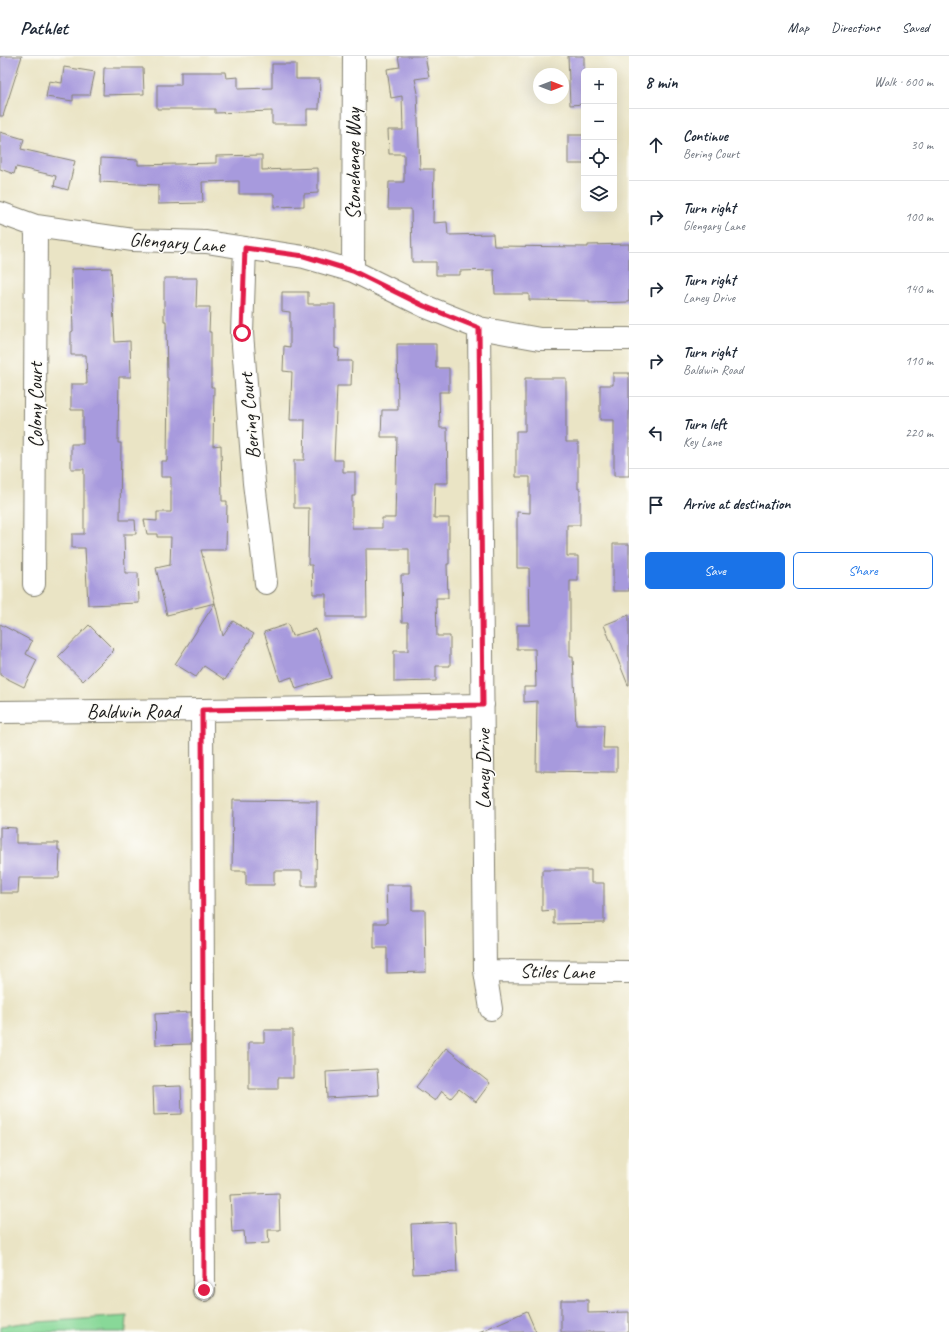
<!DOCTYPE html>
<meta charset="utf-8">
<style>
body{margin:0;font-family:Caveat,sans-serif;background:#f2f2f3;color:#1f2937}
.controls{position:absolute;right:12px;top:12px;display:grid;overflow:hidden;border-radius:6px;box-shadow:0 4px 16px #0002}
.controls button{width:36px;height:36px;display:grid;place-items:center;padding:0;border:0;border-bottom:1px solid #e0e1e3;background:#fff;color:#1f2937;font:20px sans-serif}
.compass{position:absolute;left:533px;top:12px;width:36px;height:36px;border-radius:50%;background:#fff;box-shadow:0 4px 16px #0002;rotate:90deg}
.stop{position:absolute;width:12px;height:12px;margin:-9px;border:3px solid #e11d48;border-radius:50%;background:#fff}
.stop.end{background:#e11d48;border-color:#fff;box-shadow:0 1px 4px #0008}
.list{margin:0;padding:0;list-style:none}
h2{display:flex;justify-content:space-between;align-items:center;height:52px;margin:0;padding:0 16px;font-size:17px}
h2 small{font-size:13px;font-weight:400;color:#747a83}
.list li{display:grid;grid-template-columns:26px 1fr auto;gap:12px;align-items:center;box-sizing:border-box;height:72px;padding:0 16px;border-top:1px solid #e0e1e3}
.list b{display:block;font-size:15px;white-space:nowrap}
.list p{margin:0;font-size:13px;white-space:nowrap;color:#747a83}
.list em{font-size:13px;font-style:normal;color:#747a83}
.actions{display:flex;gap:8px;padding:12px 16px}
.actions a{flex:1;padding:9px 0;border:1px solid #1a73e8;border-radius:6px;text-align:center;font-size:14px;color:#1a73e8}
.actions .main{background:#1a73e8;color:#fff}
.icon{flex:none;width:22px;height:22px;fill:none;stroke:currentColor;stroke-width:2;stroke-linecap:round;stroke-linejoin:round}
.map{position:relative;flex:none;width:629px;height:1276px;overflow:hidden}
header{display:flex;align-items:center;gap:24px;box-sizing:border-box;height:56px;padding:0 20px;background:#fff;border-bottom:1px solid #e0e1e3}
header strong{font-size:19px}
nav{display:flex;gap:22px;margin-inline-start:auto;font-size:14px}
main{display:flex}
aside{flex:1;background:#fff}
.map>svg:first-child{display:block}
.green{fill:#88d898;stroke:#527a5a}
.building{fill:#a79add}
.lines{fill:none;stroke-linecap:round;stroke-linejoin:round}
.minor-casing{stroke:#838070;stroke-width:24}
.minor{stroke:#fff;stroke-width:22}
.route{stroke:#e11d48;stroke-width:5}
.labels{text-anchor:middle;stroke-width:3;stroke-linejoin:round;paint-order:stroke}
.street-label{font-size:20px;fill:#1c1c1c;stroke:#fdfcf7}
</style>
<header>
<strong>Pathlet</strong>
<nav><a>Map</a><a>Directions</a><a>Saved</a></nav>
</header>
<main>
<div class="map">
<svg width="629" height="1276" viewBox="0 0 629 1276">
<rect width="100%" height="100%" fill="#fdfcf7"/>
<filter id="ink" filterUnits="userSpaceOnUse"><feTurbulence type="fractalNoise" baseFrequency=".025" numOctaves="2"/><feDisplacementMap in="SourceGraphic" scale="8" xChannelSelector="R" yChannelSelector="G"/><feConvolveMatrix kernelMatrix="1 2 1 2 8 2 1 2 1" color-interpolation-filters="sRGB"/></filter>
<filter id="wash" filterUnits="userSpaceOnUse"><feTurbulence type="fractalNoise" baseFrequency=".012" numOctaves="4" result="noise"/><feDisplacementMap in="SourceGraphic" scale="16" xChannelSelector="R" yChannelSelector="G"/><feGaussianBlur stdDeviation="0.9" result="paint"/><feColorMatrix in="noise" values="0 0 0 0 0 0 0 0 0 0 0 0 0 0 0 0 0 1.4 0 .05"/><feComposite in="paint" operator="in"/></filter>
<g filter="url(#wash)">
<rect width="100%" height="100%" fill="#eae4c5"/>
<!-- green -->
<path class="green" d="M 127,1260 L 126,1276 L 0,1276 L 0,1270 L 23,1267 Z"/>
<g id="blocks">
<!-- building -->
<path class="building" d="M 0,0 L 22,0 L 3,60 L 0,60 Z
M 398,0 L 425,0 L 429,21 L 415,23 L 418,37 L 417,38 L 420,113 L 434,113 L 433,167 L 447,166 L 448,179 L 493,178 L 494,190 L 588,191 L 588,189 L 629,188 L 629,246 L 589,247 L 589,245 L 529,244 L 529,238 L 495,238 L 494,214 L 460,215 L 460,219 L 436,219 L 436,206 L 412,206 L 411,153 L 388,153 L 389,126 L 404,126 L 404,98 L 389,98 L 388,74 L 403,74 L 402,40 L 391,42 L 387,13 L 400,11 Z
M 568,0 L 584,0 L 584,48 L 570,49 Z
M 272,8 L 296,8 L 296,23 L 320,23 L 319,53 L 307,53 L 307,68 L 272,68 L 272,55 L 215,57 L 215,53 L 157,53 L 157,29 L 181,29 L 181,16 L 225,16 L 226,22 L 238,21 L 238,33 L 272,32 Z
M 64,11 L 95,16 L 90,39 L 73,39 L 73,45 L 46,41 L 49,25 L 62,27 Z
M 104,12 L 143,12 L 144,38 L 103,39 Z
M 0,76 L 24,83 L 21,93 L 75,105 L 68,134 L 54,130 L 56,120 L 16,111 L 14,118 L 0,113 Z
M 568,79 L 584,79 L 584,108 L 568,108 Z
M 262,99 L 262,114 L 318,112 L 318,137 L 304,138 L 304,150 L 274,151 L 274,138 L 239,138 L 239,125 L 202,126 L 203,147 L 158,148 L 158,129 L 100,126 L 101,102 L 138,104 L 138,109 L 216,107 L 216,100 Z
M 111,212 L 115,286 L 130,285 L 131,321 L 119,321 L 118,387 L 121,387 L 120,464 L 135,464 L 136,478 L 124,478 L 125,517 L 138,517 L 139,547 L 88,549 L 85,492 L 72,492 L 72,478 L 84,478 L 84,413 L 71,413 L 71,388 L 83,388 L 83,354 L 71,354 L 71,328 L 87,328 L 86,299 L 71,299 L 71,276 L 73,275 L 71,213 Z
M 164,222 L 197,222 L 196,251 L 210,251 L 209,276 L 211,276 L 211,331 L 214,331 L 213,390 L 221,389 L 222,445 L 227,445 L 226,494 L 201,494 L 215,547 L 167,559 L 156,512 L 170,509 L 171,481 L 157,481 L 157,478 L 147,478 L 144,464 L 157,465 L 157,456 L 171,456 L 171,421 L 161,421 L 161,405 L 167,405 L 168,322 L 167,322 L 166,265 L 164,265 Z
M 282,236 L 308,236 L 308,248 L 335,248 L 335,292 L 339,293 L 338,305 L 352,305 L 351,330 L 337,330 L 334,404 L 343,404 L 343,416 L 355,416 L 355,440 L 352,440 L 352,472 L 382,472 L 382,462 L 395,462 L 397,381 L 381,381 L 382,354 L 398,354 L 397,288 L 436,288 L 436,312 L 449,312 L 449,336 L 439,336 L 440,372 L 447,372 L 448,427 L 435,427 L 434,462 L 449,462 L 449,508 L 447,508 L 448,542 L 436,542 L 437,580 L 450,580 L 450,610 L 436,610 L 436,625 L 394,626 L 394,595 L 408,595 L 408,566 L 402,566 L 401,519 L 409,519 L 409,493 L 366,493 L 367,561 L 326,561 L 326,538 L 313,538 L 312,509 L 308,509 L 309,452 L 294,452 L 294,404 L 304,404 L 305,364 L 290,364 L 292,316 L 283,315 L 284,290 L 290,291 L 290,256 L 282,255 Z
M 613,317 L 629,317 L 629,420 L 614,420 L 614,364 L 600,364 L 600,329 L 613,329 Z
M 525,322 L 566,322 L 566,386 L 578,386 L 578,433 L 580,433 L 580,469 L 567,469 L 567,500 L 578,500 L 578,525 L 570,525 L 570,601 L 573,601 L 576,669 L 604,669 L 603,692 L 617,692 L 617,716 L 536,715 L 537,645 L 524,646 L 524,631 L 536,631 L 535,593 L 517,593 L 517,569 L 530,569 L 529,512 L 517,512 L 517,456 L 530,457 L 530,421 L 516,421 L 516,375 L 525,375 Z
M 613,488 L 629,488 L 629,535 L 613,535 Z
M 215,547 L 223,580 L 233,565 L 254,578 L 225,624 L 204,610 L 196,621 L 175,608 Z
M 629,559 L 629,629 L 628,629 L 604,569 Z
M 0,568 L 32,585 L 26,598 L 37,604 L 24,631 L 0,619 Z
M 288,568 L 292,580 L 316,573 L 331,622 L 296,633 L 292,621 L 280,625 L 264,576 Z
M 89,569 L 114,594 L 83,625 L 58,601 Z
M 233,744 L 317,745 L 316,830 L 302,830 L 302,815 L 274,815 L 274,829 L 246,829 L 246,815 L 232,815 Z
M 0,771 L 16,772 L 16,787 L 58,787 L 58,794 L 60,794 L 59,822 L 19,822 L 18,837 L 0,837 Z
M 542,814 L 591,814 L 591,827 L 604,827 L 604,867 L 554,868 L 554,854 L 542,855 Z
M 386,829 L 412,829 L 412,854 L 425,854 L 426,916 L 387,917 L 387,892 L 374,892 L 374,867 L 387,867 Z
M 191,956 L 191,988 L 156,989 L 155,958 Z
M 264,974 L 293,974 L 293,1022 L 278,1022 L 278,1033 L 249,1033 L 249,986 L 264,986 Z
M 446,992 L 490,1027 L 476,1046 L 459,1033 L 451,1042 L 442,1035 L 435,1045 L 416,1031 Z
M 377,1013 L 379,1039 L 327,1042 L 326,1016 Z
M 181,1030 L 182,1058 L 154,1059 L 153,1031 Z
M 279,1137 L 280,1174 L 268,1174 L 269,1187 L 245,1188 L 244,1175 L 232,1176 L 230,1139 Z
M 455,1166 L 457,1216 L 413,1218 L 411,1168 Z
M 561,1244 L 588,1244 L 588,1257 L 629,1256 L 629,1276 L 561,1276 Z
M 527,1255 L 536,1276 L 479,1276 Z"/>
</g>
</g>
<g filter="url(#ink)">
<use href="#blocks" fill-opacity="0" stroke="#838070" stroke-width="1"/>
<g class="lines">
<!-- minor casing -->
<g class="minor-casing">
<path id="minor" d="M 0,157 L 36,170 L 133,184 L 206,186 L 304,201 L 353,215 L 424,250 L 479,272 L 540,283 L 629,283
M 245,192 L 242,277 L 254,427 L 266,527
M 353,215 L 354,0
M 479,272 L 485,915 L 491,953
M 34,528 L 36,170
M 202,654 L 204,1234
M 0,656 L 202,654 L 483,649
M 485,915 L 629,916"/>
</g>
<!-- minor -->
<use href="#minor" class="minor"/>
</g>
</g>
<g class="lines" filter="url(#ink)">
<!-- route -->
<path class="route" d="M 204,1234 L 202,654 L 483,649 L 479,272 L 424,250 L 353,215 L 304,200 L 245,192 L 242,277"/>
</g>
<g class="labels">
<!-- street labels -->
<g class="street-label">
<text transform="translate(353 108) rotate(-90)" y="7">Stonehenge Way</text>
<text transform="translate(177 186) rotate(4)" y="7">Glengary Lane</text>
<text transform="translate(35 349) rotate(-90)" y="7">Colony Court</text>
<text transform="translate(249 360) rotate(-95)" y="7">Bering Court</text>
<text x="133" y="662">Baldwin Road</text>
<text transform="translate(483 713) rotate(-90)" y="7">Laney Drive</text>
<text transform="translate(557 915) rotate(1)" y="7">Stiles Lane</text>
</g>
</g>
</svg>
<div class="controls">
<button>+</button>
<button>−</button>
<button><svg class="icon" aria-label="locate" viewBox="0 0 24 24"><circle cx="12" cy="12" r="6"/><path d="M12 2v4M12 18v4M2 12h4M18 12h4"/></svg></button>
<button><svg class="icon" aria-label="layers" viewBox="0 0 24 24"><path d="M12 4l9 5-9 5-9-5zM3 14l9 5 9-5"/></svg></button>
</div>
<svg class="compass" viewBox="-18 -18 36 36"><path d="M0-13l5 13h-10z" fill="#e53935"/><path d="M0 13l5-13h-10z" fill="#747a83"/></svg>
<div class="stop" style="left:242px;top:277px"></div>
<div class="stop end" style="left:204px;top:1234px"></div>
</div>
<aside>
<h2>8 min<small>Walk · 600 m</small></h2>
<ul class="list">
<li><svg class="icon" aria-label="ahead" viewBox="0 0 24 24"><path d="M12 20V5M6 11l6-6 6 6"/></svg><div><b>Continue</b><p>Bering Court</p></div><em>30 m</em></li>
<li><svg class="icon" aria-label="right" viewBox="0 0 24 24"><path d="M7 20v-9h11M14 6l5 5-5 5"/></svg><div><b>Turn right</b><p>Glengary Lane</p></div><em>100 m</em></li>
<li><svg class="icon" aria-label="right" viewBox="0 0 24 24"><path d="M7 20v-9h11M14 6l5 5-5 5"/></svg><div><b>Turn right</b><p>Laney Drive</p></div><em>140 m</em></li>
<li><svg class="icon" aria-label="right" viewBox="0 0 24 24"><path d="M7 20v-9h11M14 6l5 5-5 5"/></svg><div><b>Turn right</b><p>Baldwin Road</p></div><em>110 m</em></li>
<li><svg class="icon" aria-label="left" viewBox="0 0 24 24"><path d="M17 20v-9H6M10 6l-5 5 5 5"/></svg><div><b>Turn left</b><p>Key Lane</p></div><em>220 m</em></li>
<li><svg class="icon" aria-label="arrive" viewBox="0 0 24 24"><path d="M6 21V4h12l-3 4 3 4H6"/></svg><div><b>Arrive at destination</b></div></li>
</ul>
<div class="actions"><a class="main">Save</a><a>Share</a></div>
</aside>
</main>
